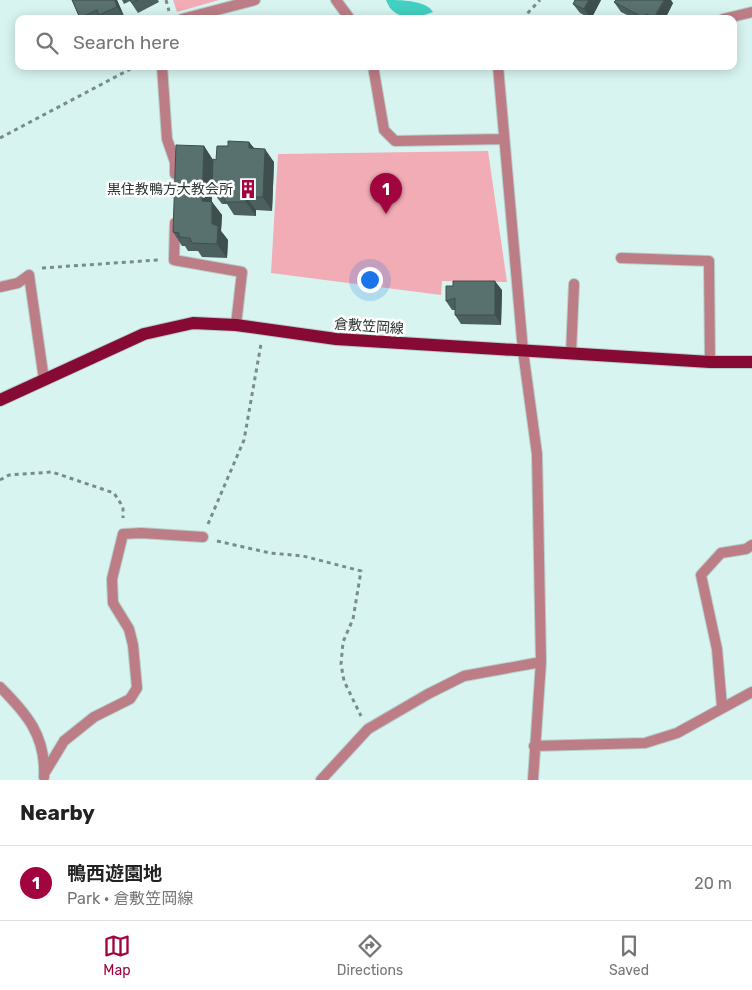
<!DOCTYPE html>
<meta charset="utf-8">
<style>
body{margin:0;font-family:Rubik,"Noto Sans JP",sans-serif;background:#f6f6f6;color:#222}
.you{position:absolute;left:369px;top:279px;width:18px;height:18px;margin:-12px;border:4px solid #fff;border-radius:50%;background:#1a73e8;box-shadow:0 0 0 8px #1a73e833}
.badge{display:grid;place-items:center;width:32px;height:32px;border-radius:50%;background:#a1043f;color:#fff;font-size:16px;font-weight:700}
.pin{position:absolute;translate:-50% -41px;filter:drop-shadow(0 1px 2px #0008)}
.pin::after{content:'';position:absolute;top:26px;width:18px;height:15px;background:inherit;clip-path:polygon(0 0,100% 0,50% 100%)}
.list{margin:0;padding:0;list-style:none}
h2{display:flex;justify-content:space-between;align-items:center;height:65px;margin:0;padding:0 20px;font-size:21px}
h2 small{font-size:16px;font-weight:400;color:#767676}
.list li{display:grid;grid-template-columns:32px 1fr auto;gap:15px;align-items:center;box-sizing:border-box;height:75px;padding:0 20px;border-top:1px solid #e0e0e0}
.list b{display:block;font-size:19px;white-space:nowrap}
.list p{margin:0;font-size:16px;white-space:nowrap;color:#767676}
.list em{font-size:16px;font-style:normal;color:#767676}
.icon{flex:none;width:28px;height:28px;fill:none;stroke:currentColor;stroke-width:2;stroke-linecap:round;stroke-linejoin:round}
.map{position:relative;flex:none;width:752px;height:780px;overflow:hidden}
.search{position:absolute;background:#fff;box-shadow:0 2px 12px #0003;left:15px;right:15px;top:15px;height:55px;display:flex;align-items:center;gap:12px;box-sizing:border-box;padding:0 18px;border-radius:10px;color:#767676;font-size:19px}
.sheet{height:140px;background:#fff}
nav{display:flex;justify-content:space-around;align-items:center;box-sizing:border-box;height:70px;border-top:1px solid #e0e0e0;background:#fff;font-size:14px;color:#767676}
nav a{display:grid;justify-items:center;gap:2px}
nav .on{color:#a1043f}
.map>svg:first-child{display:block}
.green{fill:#f1acb5}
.water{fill:#42d0c3}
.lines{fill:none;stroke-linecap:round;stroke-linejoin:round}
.lane-casing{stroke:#b5ceca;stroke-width:12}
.street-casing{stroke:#b5ceca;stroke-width:12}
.primary-casing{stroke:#b5ceca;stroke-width:14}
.path{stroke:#7a8c89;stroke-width:3;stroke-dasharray:4 4;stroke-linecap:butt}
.lane{stroke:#bd7d86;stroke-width:10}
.street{stroke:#bd7d86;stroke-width:10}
.primary{stroke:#860a34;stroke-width:12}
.wall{fill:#4c615f}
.shaded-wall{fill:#3e4f4d}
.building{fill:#58716e;stroke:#3e4f4d}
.labels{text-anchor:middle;stroke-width:5;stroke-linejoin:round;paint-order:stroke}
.poi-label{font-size:14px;fill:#2b3634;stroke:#fff;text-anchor:end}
.street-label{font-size:14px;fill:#2b3634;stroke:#fff}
</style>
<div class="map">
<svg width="752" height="780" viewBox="0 0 752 780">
<rect width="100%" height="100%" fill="#d8f4f0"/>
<!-- green -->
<path class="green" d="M 173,0 L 219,0 L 177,12 Z
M 488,151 L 507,282 L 442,281 L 441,295 L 271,273 L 278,154 Z"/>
<!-- water -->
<path class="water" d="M 386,0 C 400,0 426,0 433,12 C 415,19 393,21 386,0 Z"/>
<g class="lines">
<!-- lane casing -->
<g class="lane-casing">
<path id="lane" d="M 336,0 L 350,19
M 182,19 L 255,0
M 723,19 L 752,12
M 162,66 L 167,139 L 175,162 L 175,174
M 373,66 L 384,130 L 395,141 L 504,139
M 498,66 L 523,351
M 175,223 L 174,260 L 242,272 L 236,325
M 571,354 L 574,284
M 722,707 L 717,649 L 701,575 L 721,553 L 746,549 L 752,545"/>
</g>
<!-- street casing -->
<g class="street-casing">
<path id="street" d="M 621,258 L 709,261 L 710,362
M 0,287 L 18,283 L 29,275 L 44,380
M 523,351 L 537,454 L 541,662 L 533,780
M 0,687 C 27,714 46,736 44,777
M 534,746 L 645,743 L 677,733 L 752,692
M 44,774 L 64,741 L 94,717 L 130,699 L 137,688 L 133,645 L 129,629 L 113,603 L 112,579 L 123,534 L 141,533 L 203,537
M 321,780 L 368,729 L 428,694 L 464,676 L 541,662"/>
</g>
<!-- primary casing -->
<g class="primary-casing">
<path id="primary" d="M 0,400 L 144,334 L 193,323 L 236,325 L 336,339 L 710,362 L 752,362"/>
</g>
<!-- path -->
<path class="path" d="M 166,0 L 169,11
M 522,19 L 540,0
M 0,138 L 136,66
M 42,268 L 158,260
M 0,480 L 9,475 L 52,472 L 114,493 L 123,507 L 123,518
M 208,524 L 244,440 L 261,344
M 217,541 L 270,553 L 303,556 L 361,571 L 353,619 L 343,642 L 341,664 L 344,681 L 361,716"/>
<!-- lane -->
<use href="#lane" class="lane"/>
<!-- street -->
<use href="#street" class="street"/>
<!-- primary -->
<use href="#primary" class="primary"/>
</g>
<!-- wall -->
<path class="wall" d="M 72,0 L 117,0 L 124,16 L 117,19 L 80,19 Z
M 122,0 L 158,0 L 159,2 L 138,13 L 130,1 L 124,4 Z
M 575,0 L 601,0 L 591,19 L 580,13 L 573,4 Z
M 614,2 L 673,3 L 665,19 L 635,19 L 621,12 Z
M 249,142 L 254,148 L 274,162 L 272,211 L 256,210 L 256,216 L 234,215 L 227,204 L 222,204 L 212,191 L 212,202 L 222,215 L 221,231 L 228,240 L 227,258 L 202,257 L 198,251 L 188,251 L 185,246 L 182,246 L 173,232 L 204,146 L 213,160 L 216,160 L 228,146 Z
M 453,286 L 502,290 L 501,325 L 461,324 L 455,315 L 455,310 L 452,310 L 446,301 Z"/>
<!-- shaded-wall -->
<path class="shaded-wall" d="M 115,0 L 117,0 L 124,16 L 117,7 Z
M 589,0 L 601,0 L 591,19 L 584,9 Z
M 664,0 L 671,0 L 673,3 L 665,19 L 655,19 Z
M 646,14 L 650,19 L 645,19 L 644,18 Z
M 249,142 L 259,155 L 249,148 Z
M 204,146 L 213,160 L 211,215 L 202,201 Z
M 265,149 L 274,162 L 272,211 L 263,197 Z
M 246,197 L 256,210 L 256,216 L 246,202 Z
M 212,202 L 222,215 L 221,231 L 228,240 L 227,258 L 217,244 L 212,224 Z
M 495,281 L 502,290 L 501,325 L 495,315 Z"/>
<!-- building -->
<path class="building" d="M 72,0 L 115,0 L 117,7 L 99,15 L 97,10 L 80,18 Z
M 130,0 L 138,0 L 132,3 Z
M 575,0 L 589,0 L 584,9 L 573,4 Z
M 616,0 L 664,0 L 654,18 L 646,14 L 644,18 L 614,2 Z
M 228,141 L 249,142 L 249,148 L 265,149 L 263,197 L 246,197 L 246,202 L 225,202 L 225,191 L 212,191 L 213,159 L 216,160 L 217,146 L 228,146 Z
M 176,145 L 204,146 L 202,201 L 212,202 L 212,224 L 218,226 L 217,244 L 192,243 L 190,238 L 179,237 L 179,233 L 173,232 Z
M 453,281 L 495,281 L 495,315 L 455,315 L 455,298 L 446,301 L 446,286 L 453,286 Z"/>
<!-- icons -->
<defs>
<g id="building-bare" transform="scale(1.5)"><path d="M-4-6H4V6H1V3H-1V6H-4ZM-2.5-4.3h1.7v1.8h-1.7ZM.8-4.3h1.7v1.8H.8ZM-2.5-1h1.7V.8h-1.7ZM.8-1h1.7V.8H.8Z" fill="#a1043f" stroke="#fff" stroke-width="2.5" paint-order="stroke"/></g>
</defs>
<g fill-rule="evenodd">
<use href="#building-bare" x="248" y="189"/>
</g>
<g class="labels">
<!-- poi labels -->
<g class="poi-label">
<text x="233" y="194">黒住教鴨方大教会所</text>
</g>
<!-- street labels -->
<g class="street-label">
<text transform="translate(369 326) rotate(4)" y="5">倉敷笠岡線</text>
</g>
</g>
</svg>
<div class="you"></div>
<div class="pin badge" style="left:386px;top:214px">1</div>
<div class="search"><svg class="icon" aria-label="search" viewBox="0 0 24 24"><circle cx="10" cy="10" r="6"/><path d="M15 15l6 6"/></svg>Search here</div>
</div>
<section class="sheet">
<h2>Nearby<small></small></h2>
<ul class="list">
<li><span class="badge">1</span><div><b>鴨西遊園地</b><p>Park · 倉敷笠岡線</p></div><em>20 m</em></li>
</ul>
</section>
<nav>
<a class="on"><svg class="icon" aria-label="map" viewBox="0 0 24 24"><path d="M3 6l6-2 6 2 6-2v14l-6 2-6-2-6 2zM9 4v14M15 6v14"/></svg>Map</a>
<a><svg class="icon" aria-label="directions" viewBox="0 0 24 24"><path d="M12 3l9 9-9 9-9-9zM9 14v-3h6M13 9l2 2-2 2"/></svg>Directions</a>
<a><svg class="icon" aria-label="saved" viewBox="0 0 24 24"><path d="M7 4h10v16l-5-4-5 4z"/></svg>Saved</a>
</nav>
